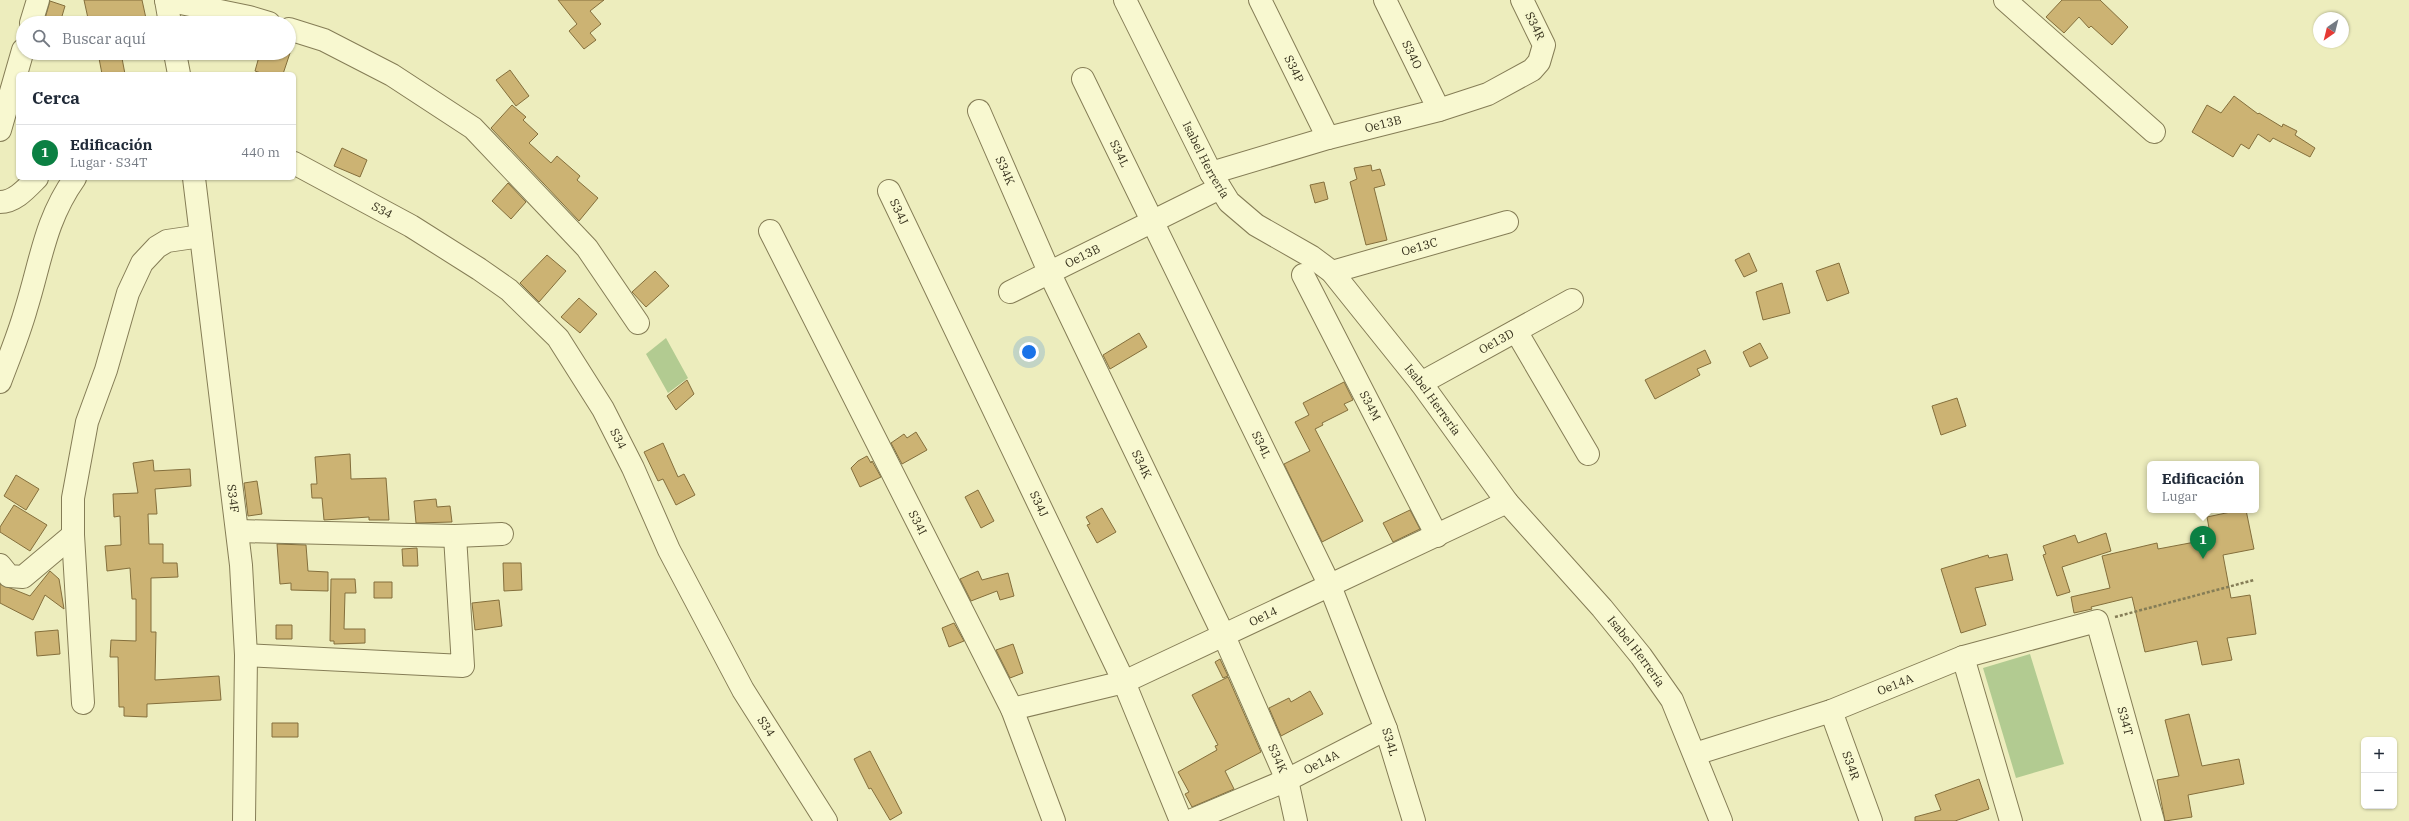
<!DOCTYPE html>
<html lang="es">
<meta charset="utf-8">
<style>
body{margin:0;font-family:"IBM Plex Serif",serif;background:#f6f6f7;color:#1f2937}
.controls{position:absolute;right:12px;bottom:12px;display:grid;overflow:hidden;border-radius:6px;box-shadow:0 1px 3px #0004}
.controls button{width:36px;height:36px;display:grid;place-items:center;padding:0;border:0;border-bottom:1px solid #e0e1e3;background:#fff;color:#1f2937;font:20px sans-serif}
.compass{position:absolute;left:2313px;top:12px;width:36px;height:36px;border-radius:50%;background:#fff;box-shadow:0 1px 3px #0004;rotate:215deg}
.you{position:absolute;left:1029px;top:352px;width:14px;height:14px;margin:-10px;border:3px solid #fff;border-radius:50%;background:#1a73e8;box-shadow:0 0 0 6px #1a73e833}
.badge{display:grid;place-items:center;width:26px;height:26px;border-radius:50%;background:#0b8043;color:#fff;font-size:13px;font-weight:700}
.pin{position:absolute;translate:-50% -33px;filter:drop-shadow(0 1px 2px #0008)}
.pin::after{content:'';position:absolute;top:21px;width:14px;height:12px;background:inherit;clip-path:polygon(0 0,100% 0,50% 100%)}
.popup{position:absolute;left:2147px;top:461px;width:112px;height:52px;box-sizing:border-box;display:grid;place-content:center;border-radius:6px;background:#fff;filter:drop-shadow(0 1px 3px #0005);font-size:13px;white-space:nowrap;color:#747a83}
.popup b{font-size:15px;color:#1f2937}
.popup::after{content:'';position:absolute;left:50%;top:100%;margin-left:-8px;border:8px solid transparent;border-top-color:#fff}
.list{margin:0;padding:0;list-style:none}
h2{display:flex;justify-content:space-between;align-items:center;height:52px;margin:0;padding:0 16px;font-size:17px}
h2 small{font-size:13px;font-weight:400;color:#747a83}
.list li{display:grid;grid-template-columns:26px 1fr auto;gap:12px;align-items:center;box-sizing:border-box;height:56px;padding:0 16px;border-top:1px solid #e0e1e3}
.list b{display:block;font-size:15px;white-space:nowrap}
.list p{margin:0;font-size:13px;white-space:nowrap;color:#747a83}
.list em{font-size:13px;font-style:normal;color:#747a83}
.icon{flex:none;width:22px;height:22px;fill:none;stroke:currentColor;stroke-width:2;stroke-linecap:round;stroke-linejoin:round}
.map{position:relative;flex:none;width:2409px;height:821px;overflow:hidden}
.search{position:absolute;background:#fff;box-shadow:0 1px 3px #0004;left:16px;top:16px;width:280px;height:44px;display:flex;align-items:center;gap:10px;box-sizing:border-box;padding:0 14px;border-radius:22px;color:#747a83;font-size:15px}
.panel{position:absolute;background:#fff;box-shadow:0 1px 3px #0004;left:16px;top:72px;width:280px;height:108px;border-radius:6px}
.map>svg:first-child{display:block}
.green{fill:#b2cb91}
.building{fill:#ccb373;stroke:#846f3c}
.lines{fill:none;stroke-linecap:round;stroke-linejoin:round}
.minor-casing{stroke:#857d56;stroke-width:24}
.path{stroke:#857d56;stroke-width:2.5;stroke-dasharray:3 2;stroke-linecap:butt}
.minor{stroke:#f8f8d0;stroke-width:22}
.labels{text-anchor:middle;stroke-width:4;stroke-linejoin:round;paint-order:stroke}
.street-label{font-size:12px;fill:#342f1b;stroke:#f4f5cc}
</style>
<div class="map">
<svg width="2409" height="821" viewBox="0 0 2409 821">
<rect width="100%" height="100%" fill="#ededbd"/>
<!-- green -->
<path class="green" d="M 666,338 L 688,378 L 668,393 L 646,354 Z
M 2030,654 L 2064,764 L 2016,778 L 1983,668 Z"/>
<!-- building -->
<path class="building" d="M 84,0 L 142,0 L 147,23 L 133,23 L 132,19 L 107,23 L 89,23 Z
M 558,0 L 604,0 L 590,11 L 601,24 L 590,33 L 596,40 L 584,49 L 569,31 L 577,24 Z
M 2062,0 L 2100,0 L 2128,27 L 2112,45 L 2091,26 L 2089,28 L 2079,17 L 2064,33 L 2046,17 Z
M 50,1 L 65,6 L 60,23 L 44,22 Z
M 98,53 L 121,53 L 125,74 L 102,74 Z
M 260,53 L 290,53 L 283,74 L 264,74 L 255,71 Z
M 510,70 L 529,96 L 516,106 L 496,80 Z
M 2234,96 L 2258,114 L 2259,113 L 2282,127 L 2283,124 L 2297,131 L 2295,135 L 2315,148 L 2310,157 L 2273,138 L 2270,142 L 2258,134 L 2249,149 L 2241,144 L 2233,157 L 2192,132 L 2207,105 L 2221,113 Z
M 512,105 L 526,117 L 523,120 L 538,134 L 529,143 L 551,163 L 557,156 L 580,176 L 577,180 L 598,198 L 579,221 L 491,128 Z
M 342,148 L 367,160 L 360,177 L 334,166 Z
M 1371,165 L 1372,171 L 1380,169 L 1385,185 L 1374,188 L 1387,240 L 1366,245 L 1350,182 L 1357,179 L 1354,168 Z
M 1324,182 L 1328,199 L 1315,203 L 1310,185 Z
M 508,183 L 526,202 L 511,219 L 492,201 Z
M 1749,253 L 1757,271 L 1744,277 L 1735,260 Z
M 547,255 L 566,271 L 539,302 L 520,283 Z
M 1839,263 L 1849,293 L 1827,301 L 1816,271 Z
M 655,271 L 669,286 L 646,307 L 632,292 Z
M 1782,283 L 1790,313 L 1763,320 L 1756,292 Z
M 579,298 L 597,314 L 580,333 L 561,317 Z
M 1139,333 L 1147,347 L 1110,369 L 1103,355 Z
M 1760,343 L 1768,358 L 1750,367 L 1743,352 Z
M 1705,350 L 1711,363 L 1697,369 L 1700,375 L 1655,399 L 1645,380 Z
M 687,380 L 694,394 L 676,410 L 667,396 Z
M 1344,382 L 1353,400 L 1344,404 L 1348,410 L 1322,423 L 1323,425 L 1315,429 L 1363,521 L 1322,542 L 1284,464 L 1310,451 L 1295,422 L 1309,415 L 1303,403 Z
M 1957,398 L 1966,426 L 1941,435 L 1932,406 Z
M 916,432 L 927,450 L 902,464 L 891,443 L 904,434 L 907,438 Z
M 663,443 L 678,477 L 684,474 L 695,495 L 676,505 L 663,479 L 658,481 L 644,452 Z
M 350,454 L 351,479 L 386,478 L 389,520 L 369,520 L 369,517 L 324,520 L 322,498 L 312,498 L 311,484 L 317,484 L 315,457 Z
M 867,456 L 871,463 L 872,461 L 881,477 L 860,487 L 851,468 L 858,461 Z
M 153,460 L 154,471 L 190,469 L 191,486 L 155,489 L 157,514 L 148,514 L 149,544 L 163,544 L 163,563 L 177,563 L 178,577 L 151,578 L 151,632 L 156,632 L 155,680 L 219,676 L 221,700 L 147,704 L 147,717 L 124,716 L 124,707 L 119,707 L 118,657 L 110,657 L 111,640 L 136,641 L 136,599 L 132,599 L 130,568 L 107,571 L 105,546 L 121,545 L 120,516 L 114,517 L 113,494 L 138,493 L 133,463 Z
M 16,475 L 39,489 L 26,510 L 4,496 Z
M 257,481 L 262,514 L 248,516 L 244,483 Z
M 978,490 L 994,521 L 981,528 L 965,497 Z
M 436,499 L 437,507 L 450,506 L 452,522 L 416,523 L 414,501 Z
M 14,505 L 47,525 L 30,551 L 0,532 L 0,527 Z
M 1102,508 L 1116,532 L 1097,543 L 1087,525 L 1090,524 L 1086,517 Z
M 1410,510 L 1420,529 L 1393,542 L 1383,523 Z
M 2240,510 L 2246,510 L 2254,549 L 2223,555 L 2231,598 L 2250,595 L 2256,634 L 2227,638 L 2232,660 L 2202,665 L 2197,641 L 2145,652 L 2132,597 L 2091,607 L 2092,609 L 2074,613 L 2071,597 L 2110,588 L 2102,556 L 2157,543 L 2158,549 L 2211,539 L 2207,517 Z
M 2106,533 L 2111,551 L 2062,567 L 2070,592 L 2057,596 L 2043,555 L 2046,554 L 2043,546 L 2075,535 L 2078,543 Z
M 277,544 L 306,545 L 308,571 L 328,572 L 328,591 L 291,590 L 291,583 L 280,584 Z
M 417,548 L 418,566 L 403,566 L 402,549 Z
M 2007,554 L 2013,580 L 1975,588 L 1986,625 L 1961,633 L 1941,569 L 1988,555 L 1989,558 Z
M 503,563 L 521,563 L 522,590 L 504,591 Z
M 50,571 L 59,579 L 64,609 L 45,595 L 33,620 L 0,603 L 0,584 L 30,596 Z
M 978,571 L 982,580 L 1008,573 L 1014,596 L 1000,600 L 997,591 L 971,601 L 960,579 Z
M 331,579 L 355,579 L 356,593 L 345,593 L 344,629 L 365,629 L 365,643 L 334,644 L 334,641 L 330,641 Z
M 374,582 L 392,582 L 392,598 L 374,598 Z
M 499,600 L 502,626 L 475,630 L 472,603 Z
M 954,623 L 964,641 L 949,647 L 942,628 Z
M 276,625 L 292,625 L 292,639 L 276,639 Z
M 58,630 L 60,654 L 37,656 L 35,632 Z
M 1013,644 L 1023,673 L 1010,678 L 996,650 Z
M 1220,659 L 1228,676 L 1223,678 L 1215,662 Z
M 1228,677 L 1261,752 L 1225,771 L 1234,789 L 1192,807 L 1185,794 L 1189,792 L 1178,772 L 1217,750 L 1215,746 L 1218,745 L 1192,695 Z
M 1310,691 L 1323,714 L 1281,736 L 1269,708 L 1289,698 L 1291,702 Z
M 2189,714 L 2202,766 L 2239,759 L 2244,784 L 2188,795 L 2192,817 L 2165,821 L 2157,780 L 2179,776 L 2165,720 Z
M 272,723 L 298,723 L 298,737 L 272,737 Z
M 870,751 L 902,813 L 890,820 L 871,788 L 869,789 L 854,759 Z
M 1979,779 L 1989,809 L 1955,821 L 1915,821 L 1915,817 L 1941,810 L 1935,795 Z"/>
<g class="lines">
<!-- minor casing -->
<g class="minor-casing">
<g id="minor">
<path d="M 166,0 L 249,17 L 269,23"/>
<path d="M 166,0 L 170,23"/>
<path id="s1" d="M 1125,0 L 1211,173 L 1229,202 L 1256,225 L 1312,257 L 1332,272 L 1421,383 L 1507,502 L 1602,608 L 1641,656 L 1672,700 L 1721,821"/>
<path id="s2" d="M 1260,0 L 1328,138"/>
<path id="s3" d="M 1385,0 L 1439,110"/>
<path d="M 2005,0 L 2154,132"/>
<path d="M 31,23 L 38,0"/>
<path d="M 289,29 L 324,40 L 392,75 L 473,128 L 587,248 L 638,323"/>
<path d="M 175,53 L 179,74"/>
<path id="s4" d="M 1083,79 L 1330,586 L 1386,729 L 1414,821"/>
<path id="s5" d="M 979,111 L 1050,274 L 1224,636 L 1287,780 L 1296,821"/>
<path d="M 0,130 L 23,50"/>
<path id="s6" d="M 294,163 L 411,226 L 479,269 L 509,290 L 558,338 L 603,409 L 633,468 L 669,550 L 743,690 L 826,821"/>
<path id="s7" d="M 1211,173 L 1328,138 L 1439,110 L 1488,94 L 1532,70 L 1539,62 L 1544,45 L 1522,0"/>
<path id="s8" d="M 194,178 L 241,565 L 246,655 L 244,821"/>
<path id="s9" d="M 889,191 L 1124,682 L 1181,821"/>
<path d="M 0,202 C 15,202 27,188 37,178"/>
<path id="s10" d="M 770,231 L 1012,709 L 1054,821"/>
<path id="s11" d="M 1332,272 L 1507,222"/>
<path id="s12" d="M 1303,275 L 1437,536"/>
<path id="s13" d="M 1010,292 L 1220,188"/>
<path d="M 1516,331 L 1588,454"/>
<path d="M 0,382 C 9,358 19,334 26,309 C 41,261 45,220 75,178"/>
<path id="s14" d="M 1421,383 L 1572,300"/>
<path d="M 238,531 L 455,536 L 502,534"/>
<path d="M 0,565 L 9,576 L 23,577 L 73,535"/>
<path d="M 246,655 L 463,666 L 455,536"/>
<path d="M 1963,657 L 2011,821"/>
<path d="M 83,703 L 73,535 L 73,498 L 87,422 L 106,370 L 128,293 L 142,263 L 157,247 L 167,241 L 201,236"/>
<path id="s15" d="M 1012,709 L 1124,682 L 1507,502"/>
<path id="s16" d="M 1831,711 L 1871,821"/>
<path id="s17" d="M 1695,754 L 1831,711 L 1963,657 L 2097,621 L 2153,821"/>
<path id="s18" d="M 1190,821 L 1287,780 L 1386,729"/>
</g>
</g>
<!-- path -->
<path class="path" d="M 2115,617 L 2254,580"/>
<!-- minor -->
<use href="#minor" class="minor"/>
</g>
<g class="labels">
<!-- street labels -->
<g class="street-label">
<text transform="translate(1535 26) rotate(64)" y="4">S34R</text>
<text dy="4" stroke="none"><textPath href="#s3" startOffset="61">S34O</textPath></text>
<text dy="4" stroke="none"><textPath href="#s2" startOffset="77">S34P</textPath></text>
<text dy="4" stroke="none"><textPath href="#s7" startOffset="179">Oe13B</textPath></text>
<text dy="4" stroke="none"><textPath href="#s4" startOffset="83">S34L</textPath></text>
<text dy="4" stroke="none"><textPath href="#s1" startOffset="179">Isabel Herrería</textPath></text>
<text dy="4" stroke="none"><textPath href="#s5" startOffset="65">S34K</textPath></text>
<text dy="4" stroke="none"><textPath href="#s6" startOffset="100">S34</textPath></text>
<text dy="4" stroke="none"><textPath href="#s9" startOffset="23">S34J</textPath></text>
<text dy="4" stroke="none"><textPath href="#s11" startOffset="91">Oe13C</textPath></text>
<text dy="4" stroke="none"><textPath href="#s13" startOffset="81">Oe13B</textPath></text>
<text dy="4" stroke="none"><textPath href="#s14" startOffset="86">Oe13D</textPath></text>
<text dy="4" stroke="none"><textPath href="#s1" startOffset="515">Isabel Herrería</textPath></text>
<text dy="4" stroke="none"><textPath href="#s12" startOffset="147">S34M</textPath></text>
<text dy="4" stroke="none"><textPath href="#s6" startOffset="436">S34</textPath></text>
<text dy="4" stroke="none"><textPath href="#s4" startOffset="407">S34L</textPath></text>
<text dy="4" stroke="none"><textPath href="#s5" startOffset="389">S34K</textPath></text>
<text dy="4" stroke="none"><textPath href="#s8" startOffset="323">S34F</textPath></text>
<text dy="4" stroke="none"><textPath href="#s9" startOffset="347">S34J</textPath></text>
<text dy="4" stroke="none"><textPath href="#s10" startOffset="327">S34I</textPath></text>
<text dy="4" stroke="none"><textPath href="#s15" startOffset="269">Oe14</textPath></text>
<text dy="4" stroke="none"><textPath href="#s1" startOffset="839">Isabel Herrería</textPath></text>
<text dy="4" stroke="none"><textPath href="#s17" startOffset="212">Oe14A</textPath></text>
<text dy="4" stroke="none"><textPath href="#s17" startOffset="528">S34T</textPath></text>
<text dy="4" stroke="none"><textPath href="#s6" startOffset="760">S34</textPath></text>
<text dy="4" stroke="none"><textPath href="#s4" startOffset="731">S34L</textPath></text>
<text dy="4" stroke="none"><textPath href="#s5" startOffset="713">S34K</textPath></text>
<text dy="4" stroke="none"><textPath href="#s18" startOffset="144">Oe14A</textPath></text>
<text dy="4" stroke="none"><textPath href="#s16" startOffset="58">S34R</textPath></text>
</g>
</g>
</svg>
<div class="controls">
<button>+</button>
<button>−</button>
</div>
<svg class="compass" viewBox="-18 -18 36 36"><path d="M0-13l5 13h-10z" fill="#e53935"/><path d="M0 13l5-13h-10z" fill="#747a83"/></svg>
<div class="you"></div>
<div class="pin badge" style="left:2203px;top:559px">1</div>
<div class="popup"><b>Edificación</b>Lugar</div>
<div class="search"><svg class="icon" aria-label="search" viewBox="0 0 24 24"><circle cx="10" cy="10" r="6"/><path d="M15 15l6 6"/></svg>Buscar aquí</div>
<section class="panel">
<h2>Cerca<small></small></h2>
<ul class="list">
<li><span class="badge">1</span><div><b>Edificación</b><p>Lugar · S34T</p></div><em>440 m</em></li>
</ul>
</section>
</div>
